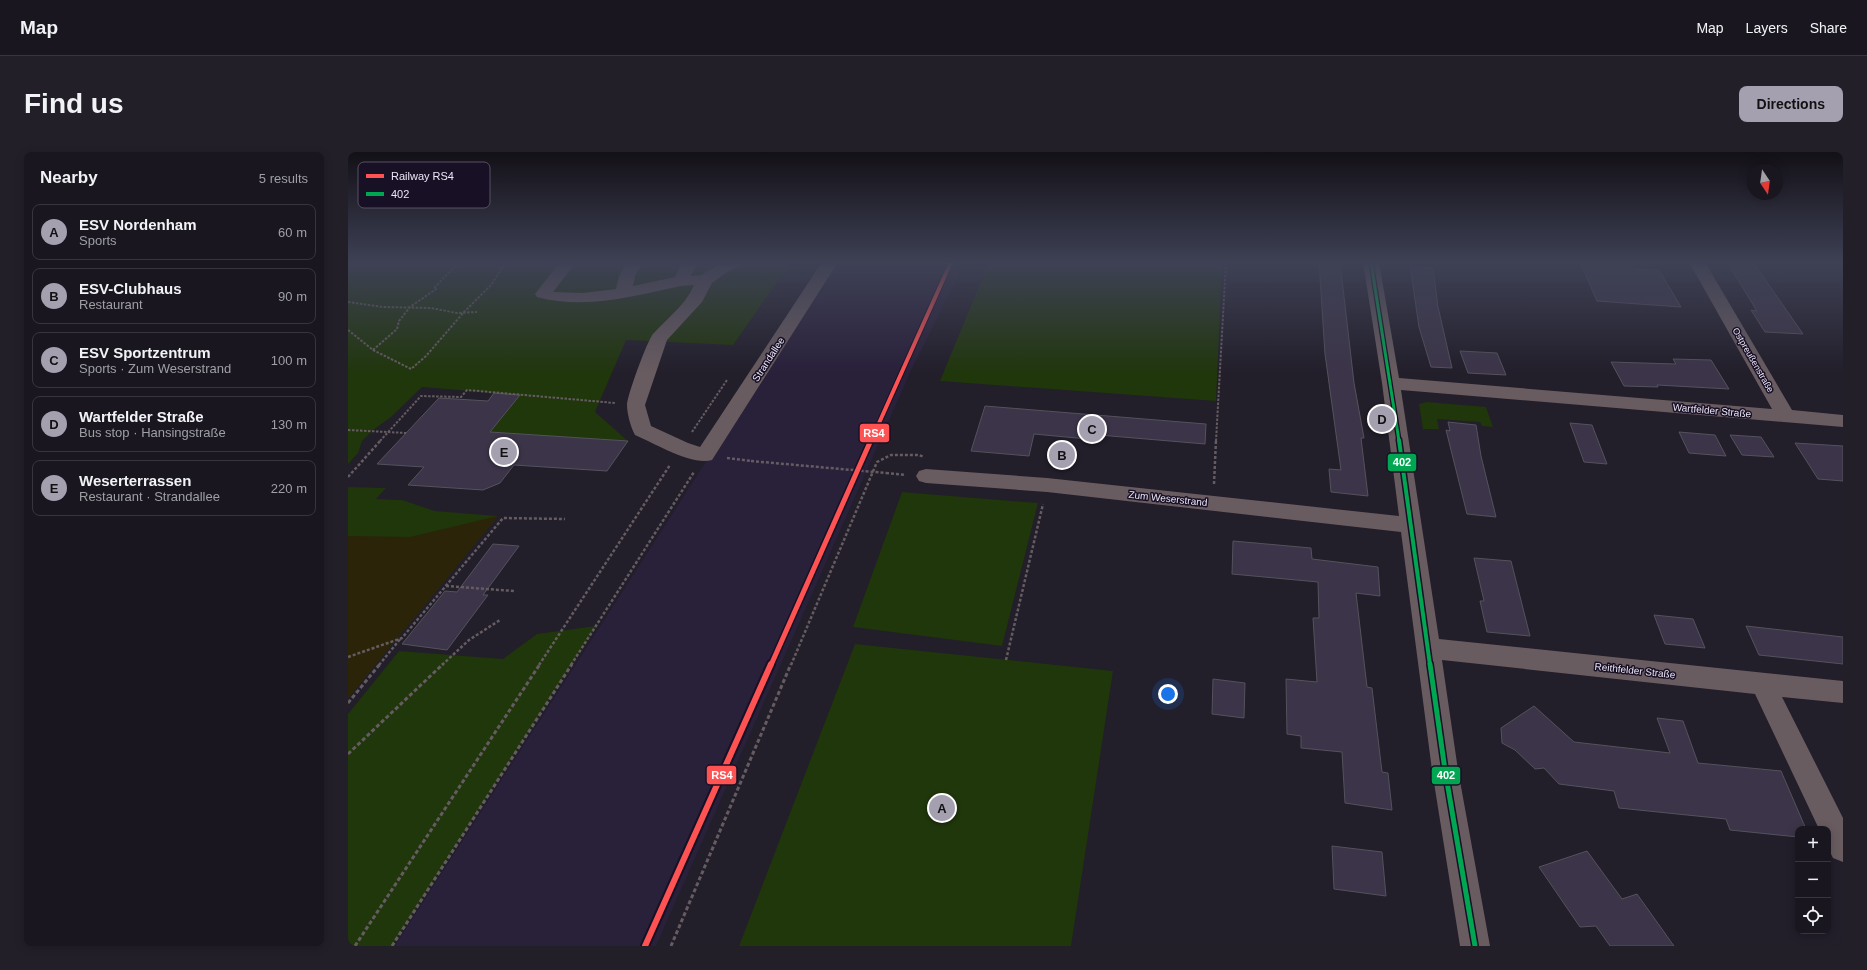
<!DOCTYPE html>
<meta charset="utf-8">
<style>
body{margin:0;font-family:Arial,sans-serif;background:#231f29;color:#f1f3f6}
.controls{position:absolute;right:12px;bottom:12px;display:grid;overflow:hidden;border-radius:8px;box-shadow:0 2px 10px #0003}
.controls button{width:36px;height:36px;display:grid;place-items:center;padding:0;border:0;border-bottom:1px solid #38353e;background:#1a1620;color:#f1f3f6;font:20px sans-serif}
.compass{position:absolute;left:1399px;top:12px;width:36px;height:36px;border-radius:50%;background:#1a1620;box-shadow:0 2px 10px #0003;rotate:167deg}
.you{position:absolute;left:820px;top:542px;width:14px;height:14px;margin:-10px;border:3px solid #fff;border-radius:50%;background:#1a73e8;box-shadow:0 0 0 6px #1a73e833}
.badge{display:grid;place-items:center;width:26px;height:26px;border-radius:50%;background:#a5a0af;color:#111;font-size:13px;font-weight:700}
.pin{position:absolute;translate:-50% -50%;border:2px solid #fff;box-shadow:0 1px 4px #0006}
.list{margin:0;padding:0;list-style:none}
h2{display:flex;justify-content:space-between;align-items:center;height:52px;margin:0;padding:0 16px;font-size:17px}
h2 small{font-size:13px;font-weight:400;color:#9f9fa5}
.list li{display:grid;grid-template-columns:26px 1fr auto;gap:12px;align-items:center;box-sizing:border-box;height:56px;margin:0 8px 8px;padding:0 8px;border:1px solid #38353e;border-radius:8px}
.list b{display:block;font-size:15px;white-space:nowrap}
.list p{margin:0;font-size:13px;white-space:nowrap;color:#9f9fa5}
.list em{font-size:13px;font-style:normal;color:#9f9fa5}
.icon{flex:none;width:22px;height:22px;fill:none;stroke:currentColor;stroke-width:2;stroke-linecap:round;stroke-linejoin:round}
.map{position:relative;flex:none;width:1495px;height:794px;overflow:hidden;border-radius:8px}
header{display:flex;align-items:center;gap:24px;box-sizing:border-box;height:56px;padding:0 20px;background:#1a1620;border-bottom:1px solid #38353e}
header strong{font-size:19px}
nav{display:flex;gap:22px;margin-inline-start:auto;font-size:14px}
.intro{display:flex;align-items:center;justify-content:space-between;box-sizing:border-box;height:96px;padding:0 24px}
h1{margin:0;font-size:28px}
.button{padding:10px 18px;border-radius:8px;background:#a5a0af;color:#111;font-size:14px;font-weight:700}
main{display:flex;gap:24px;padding:0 24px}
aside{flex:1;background:#1a1620;border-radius:8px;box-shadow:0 2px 10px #0003}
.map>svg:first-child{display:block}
.built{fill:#29203a}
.green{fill:#20360b}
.sand{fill:#2c2409}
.building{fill:#3c3448;stroke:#55525c}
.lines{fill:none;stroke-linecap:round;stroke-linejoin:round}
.path-far2{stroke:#655c62;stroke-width:2;stroke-dasharray:2.5 1.5;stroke-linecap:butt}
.path-far1{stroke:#655c62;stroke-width:2.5;stroke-dasharray:3 2;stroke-linecap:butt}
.path{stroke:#655c62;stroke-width:3;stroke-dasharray:4 2.5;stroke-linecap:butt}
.minor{fill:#695c60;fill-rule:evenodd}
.path-bridge{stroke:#655c62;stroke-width:2.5;stroke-dasharray:3 2;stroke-linecap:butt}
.bus-1-far2-casing{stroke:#181025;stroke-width:5.5}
.bus-1-far1-casing{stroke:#181025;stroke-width:7}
.bus-1-casing{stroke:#181025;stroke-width:8}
.bus-1-far2{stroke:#00a651;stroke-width:3}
.bus-1-far1{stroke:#00a651;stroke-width:4}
.bus-1{stroke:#00a651;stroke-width:5}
.rail-1-far2-casing{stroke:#181025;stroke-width:6}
.rail-1-far1-casing{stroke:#181025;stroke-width:8}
.rail-1-casing{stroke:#181025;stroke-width:10}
.rail-1-far2{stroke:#ff5353;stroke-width:4}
.rail-1-far1{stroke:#ff5353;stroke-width:5}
.rail-1{stroke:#ff5353;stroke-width:6}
.labels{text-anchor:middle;stroke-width:3;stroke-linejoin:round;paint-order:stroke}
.far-street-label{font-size:9px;fill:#ebe6f6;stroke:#181025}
.street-label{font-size:10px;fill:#ebe6f6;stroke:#181025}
.key{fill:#181025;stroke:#575064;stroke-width:1}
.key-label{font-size:11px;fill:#ebe6f6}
.line-badge{stroke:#181025;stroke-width:1.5}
.badge-label{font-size:11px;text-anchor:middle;font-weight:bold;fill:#fff}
</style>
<header>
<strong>Map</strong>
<nav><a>Map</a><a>Layers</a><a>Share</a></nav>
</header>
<div class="intro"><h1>Find us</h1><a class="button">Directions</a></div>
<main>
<aside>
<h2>Nearby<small>5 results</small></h2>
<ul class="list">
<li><span class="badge">A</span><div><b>ESV Nordenham</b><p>Sports</p></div><em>60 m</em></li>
<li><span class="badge">B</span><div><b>ESV-Clubhaus</b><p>Restaurant</p></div><em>90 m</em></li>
<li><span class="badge">C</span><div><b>ESV Sportzentrum</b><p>Sports · Zum Weserstrand</p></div><em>100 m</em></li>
<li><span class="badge">D</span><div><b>Wartfelder Straße</b><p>Bus stop · Hansingstraße</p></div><em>130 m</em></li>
<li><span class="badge">E</span><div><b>Weserterrassen</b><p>Restaurant · Strandallee</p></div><em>220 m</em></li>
</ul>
</aside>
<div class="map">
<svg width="1495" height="794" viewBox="0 0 1495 794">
<rect width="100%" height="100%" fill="#221e2a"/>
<!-- built -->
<path class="built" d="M 486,110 L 617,110 L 566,212 L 308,794 L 47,794 Z"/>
<!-- green -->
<path class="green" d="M 0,110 L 443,110 L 385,193 L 278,188 L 247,260 L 280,289 L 142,280 L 172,243 L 74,235 L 43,265 L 25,278 L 14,289 L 10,301 L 0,312 Z
M 641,110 L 874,110 L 868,249 L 592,229 Z
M 1079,250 L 1138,255 L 1145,275 L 1134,274 L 1132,270 L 1089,267 L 1091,277 L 1075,277 L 1071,252 Z
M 0,335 L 38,336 L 28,347 L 54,348 L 87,359 L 150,364 L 0,546 Z
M 554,340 L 690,351 L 654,494 L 505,475 Z
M 248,474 L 44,794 L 0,794 L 0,562 L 51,499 L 155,507 L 189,482 Z
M 507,492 L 765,519 L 723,794 L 391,794 Z"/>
<!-- sand -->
<path class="sand" d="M 150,364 L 0,546 L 0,384 L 62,385 Z"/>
<!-- building -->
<path class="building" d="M 971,110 L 992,110 L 1006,231 L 1016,286 L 1013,286 L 1020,344 L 983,340 L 981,317 L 993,318 L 977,202 Z
M 1232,110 L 1283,110 L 1286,117 L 1311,118 L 1333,155 L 1249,149 Z
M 1379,110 L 1405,110 L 1455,182 L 1417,180 L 1403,158 L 1409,159 Z
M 1062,114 L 1085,116 L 1090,155 L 1104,216 L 1083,215 L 1071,175 Z
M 1112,199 L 1149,201 L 1158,223 L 1120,221 Z
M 1325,207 L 1363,208 L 1381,237 L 1309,233 L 1310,235 L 1276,234 L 1263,210 L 1328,212 Z
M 146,241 L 172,243 L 142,280 L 280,289 L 259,319 L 166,313 L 152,331 L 135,338 L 60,333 L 76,315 L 29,312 L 91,246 L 140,249 Z
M 637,254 L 858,272 L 857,292 L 751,283 L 750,288 L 686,282 L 681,304 L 623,299 Z
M 1100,270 L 1128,273 L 1133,304 L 1148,365 L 1119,362 L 1098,278 L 1102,279 Z
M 1222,271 L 1244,273 L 1259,312 L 1236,310 Z
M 1331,280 L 1367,283 L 1378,304 L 1341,301 Z
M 1382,283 L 1413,285 L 1426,305 L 1394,303 Z
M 1447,291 L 1495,294 L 1495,329 L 1470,327 Z
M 885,389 L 963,396 L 964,407 L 1030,415 L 1032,444 L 1008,441 L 1019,535 L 1024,536 L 1034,620 L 1040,621 L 1044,658 L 997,651 L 994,600 L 953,596 L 953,584 L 939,582 L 938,527 L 969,530 L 965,466 L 971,466 L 970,430 L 884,422 Z
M 145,392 L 171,394 L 135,443 L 140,443 L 99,498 L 54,492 L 97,439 L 109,440 Z
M 1126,406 L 1163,409 L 1182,484 L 1139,480 L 1132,449 L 1136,449 Z
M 1306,463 L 1345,467 L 1357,496 L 1317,492 Z
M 1398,474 L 1495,485 L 1495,512 L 1411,503 Z
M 865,527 L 897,531 L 896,566 L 864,562 Z
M 1186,554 L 1226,590 L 1322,601 L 1309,566 L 1335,569 L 1350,611 L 1433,619 L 1458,677 L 1450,677 L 1450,685 L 1382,678 L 1378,667 L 1271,656 L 1266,639 L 1211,632 L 1196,616 L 1187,617 L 1167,598 L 1154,591 L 1153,576 Z
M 984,694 L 1034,700 L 1038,744 L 986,737 Z
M 1239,699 L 1274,747 L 1289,742 L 1326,794 L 1262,794 L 1248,774 L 1232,775 L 1191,715 Z"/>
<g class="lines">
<!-- path-far2 -->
<path class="path-far2" d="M 0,150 L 35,155 L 83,156 L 109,161 L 129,160
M 0,178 L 25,198 L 63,217 L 78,204 L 116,160 L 143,133 L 158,110
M 25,198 L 49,177 L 51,169 L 62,155 L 88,137 L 86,136 L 111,110
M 0,278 L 58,281
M 344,280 L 379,228
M 32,289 L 73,244 L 113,245 L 119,238 L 267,251
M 868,289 L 878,110"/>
<!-- path-far1 -->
<path class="path-far1" d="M 379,306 L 403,309
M 538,321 L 558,323
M 0,325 L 33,288
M 866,332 L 868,288
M 98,434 L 166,439
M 0,505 L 54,486 L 155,366 L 217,367
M 658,508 L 695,352
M 31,513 L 53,486
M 94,513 L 121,488 L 152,468
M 191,513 L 322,313
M 223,513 L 346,320
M 443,513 L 529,310 L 543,303 L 571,303 L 576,305"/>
<!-- path -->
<path class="path" d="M 0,551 L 32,512
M 0,602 L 95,512
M 7,794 L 192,512
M 44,794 L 224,512
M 323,794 L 443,512"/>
<!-- minor -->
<path class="minor" d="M 212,110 L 228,110 L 205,140 L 235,141 L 268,137 L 271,124 L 279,110 L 295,110 L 287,124 L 285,134 L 327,125 L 334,110 L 350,110 L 343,124 L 353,123 L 375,110 L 396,110 L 394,113 L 379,120 L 364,131 L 354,150 L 319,188 L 297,253 L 303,274 L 340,291 L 352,295 L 474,110 L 490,110 L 364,308 C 344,314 306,291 287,283 C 283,276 279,262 279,253 C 279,244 299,189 305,182 C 320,165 337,154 346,133 L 333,134 C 285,144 238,158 189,145 L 187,142 Z
M 1015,110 L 1031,110 L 1051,226 L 1424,257 L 1341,110 L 1357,110 L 1444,258 L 1495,263 L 1495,275 L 1053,238 L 1091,487 L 1495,529 L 1495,551 L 1434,545 L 1495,666 L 1495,710 L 1485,706 L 1480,696 L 1480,677 L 1471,677 L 1407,542 L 1094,508 L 1110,618 L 1142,794 L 1112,794 L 1084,618 L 1053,380 L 699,340 L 578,331 L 571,329 L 568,324 L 571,319 L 578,317 L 699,326 L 1051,364 L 1034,231 Z"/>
<!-- path-bridge -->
<path class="path-bridge" d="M 403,309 L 538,321"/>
<!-- bus-1-far2 casing -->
<g class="bus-1-far2-casing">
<path id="bus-1-far2" d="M 1023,110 L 1051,289"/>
</g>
<!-- bus-1-far1 casing -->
<g class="bus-1-far1-casing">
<path id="bus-1-far1" d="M 1051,288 L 1082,513"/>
</g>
<!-- bus-1 casing -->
<g class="bus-1-casing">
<path id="bus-1" d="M 1082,512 L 1097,618 L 1127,794"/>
</g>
<!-- bus-1-far2 -->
<use href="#bus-1-far2" class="bus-1-far2"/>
<!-- bus-1-far1 -->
<use href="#bus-1-far1" class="bus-1-far1"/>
<!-- bus-1 -->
<use href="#bus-1" class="bus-1"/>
<!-- rail-1-far2 casing -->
<g class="rail-1-far2-casing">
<path id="rail-1-far2" d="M 523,289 L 603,110"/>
</g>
<!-- rail-1-far1 casing -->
<g class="rail-1-far1-casing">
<path id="rail-1-far1" d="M 423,513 L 523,288"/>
</g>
<!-- rail-1 casing -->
<g class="rail-1-casing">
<path id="rail-1" d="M 297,794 L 423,512"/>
</g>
<!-- rail-1-far2 -->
<use href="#rail-1-far2" class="rail-1-far2"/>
<!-- rail-1-far1 -->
<use href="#rail-1-far1" class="rail-1-far1"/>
<!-- rail-1 -->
<use href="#rail-1" class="rail-1"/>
</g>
<!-- sky -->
<linearGradient id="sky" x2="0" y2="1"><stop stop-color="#131017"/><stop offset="0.5" stop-color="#3e4155"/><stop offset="1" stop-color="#3e4155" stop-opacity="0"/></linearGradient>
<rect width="1495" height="222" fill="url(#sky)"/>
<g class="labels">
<!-- far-street labels -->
<g class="far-street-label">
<text transform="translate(1405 208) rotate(60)" y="3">Ostpreußenstraße</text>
</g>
<!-- street labels -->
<g class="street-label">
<text transform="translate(420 207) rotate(-57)" y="4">Strandallee</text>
<text transform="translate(1364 258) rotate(5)" y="4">Wartfelder Straße</text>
<text transform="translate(820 346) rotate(6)" y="4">Zum Weserstrand</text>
<text transform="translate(1287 518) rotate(6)" y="4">Reithfelder Straße</text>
</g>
</g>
<!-- legend -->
<rect x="10" y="10" width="132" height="46" rx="6" class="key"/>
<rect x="18" y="22" width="18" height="4" fill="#ff5353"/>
<rect x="18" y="40" width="18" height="4" fill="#00a651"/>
<g class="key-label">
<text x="43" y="28">Railway RS4</text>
<text x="43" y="46">402</text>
</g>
<g class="line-badge">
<rect x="511" y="271" width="31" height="20" rx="4" fill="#ff5353"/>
<rect x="1039" y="301" width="30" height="19" rx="4" fill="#00a651"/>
<rect x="358" y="613" width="31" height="20" rx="4" fill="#ff5353"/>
<rect x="1083" y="614" width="30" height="19" rx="4" fill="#00a651"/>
</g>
<g class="badge-label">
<text x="526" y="285">RS4</text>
<text x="1054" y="314">402</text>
<text x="374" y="627">RS4</text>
<text x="1098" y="627">402</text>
</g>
</svg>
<div class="controls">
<button>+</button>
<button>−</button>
<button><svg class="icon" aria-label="locate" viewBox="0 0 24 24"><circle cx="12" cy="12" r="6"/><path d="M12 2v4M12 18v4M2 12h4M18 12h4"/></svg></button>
</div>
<svg class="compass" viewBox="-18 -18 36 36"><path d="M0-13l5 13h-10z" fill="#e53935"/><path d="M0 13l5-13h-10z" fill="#9f9fa5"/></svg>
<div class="you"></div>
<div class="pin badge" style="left:594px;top:656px">A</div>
<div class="pin badge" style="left:714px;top:303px">B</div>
<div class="pin badge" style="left:744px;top:277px">C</div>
<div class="pin badge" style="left:1034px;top:267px">D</div>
<div class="pin badge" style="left:156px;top:300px">E</div>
</div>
</main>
